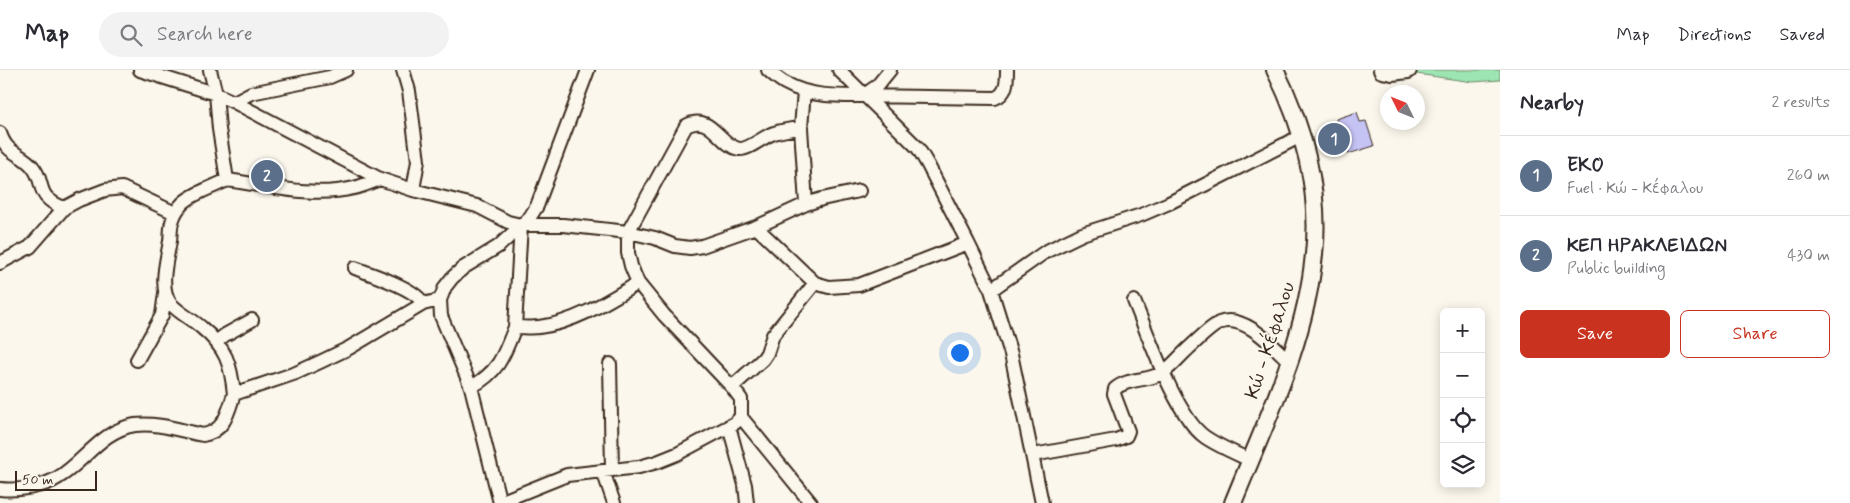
<!DOCTYPE html>
<meta charset="utf-8">
<style>
body{margin:0;font-family:Mynerve,sans-serif;background:#f2f2f3;color:#2b2b33}
.controls{position:absolute;right:15px;bottom:15px;display:grid;overflow:hidden;border-radius:8px;box-shadow:0 2px 12px #0003}
.controls button{width:45px;height:45px;display:grid;place-items:center;padding:0;border:0;border-bottom:1px solid #e1e1e2;background:#fff;color:#2b2b33;font:25px sans-serif}
.compass{position:absolute;left:1380px;top:15px;width:45px;height:45px;border-radius:50%;background:#fff;box-shadow:0 2px 12px #0003;rotate:313deg}
.scale{position:absolute;left:15px;bottom:12px;width:82px;box-sizing:border-box;padding-left:5px;border:2px solid #3b2a1e;border-top:0;font-size:14px;line-height:18px;white-space:nowrap;color:#3b2a1e;-webkit-text-stroke:4px #fbf7ec;paint-order:stroke}
.you{position:absolute;left:959px;top:282px;width:18px;height:18px;margin:-12px;border:4px solid #fff;border-radius:50%;background:#1a73e8;box-shadow:0 0 0 8px #1a73e833}
.badge{display:grid;place-items:center;width:32px;height:32px;border-radius:50%;background:#c8321e;color:#fff;font-size:16px;font-weight:700}
.pin{position:absolute;translate:-50% -50%;border:2px solid #fff;box-shadow:0 1px 5px #0006}
.list{margin:0;padding:0;list-style:none}
h2{display:flex;justify-content:space-between;align-items:center;height:65px;margin:0;padding:0 20px;font-size:21px}
h2 small{font-size:16px;font-weight:400;color:#7c7c81}
.list li{display:grid;grid-template-columns:32px 1fr auto;gap:15px;align-items:center;box-sizing:border-box;height:80px;padding:0 20px;border-top:1px solid #e1e1e2}
.list b{display:block;font-size:19px;white-space:nowrap}
.list p{margin:0;font-size:16px;white-space:nowrap;color:#7c7c81}
.list em{font-size:16px;font-style:normal;color:#7c7c81}
.actions{display:flex;gap:10px;padding:15px 20px}
.actions a{flex:1;padding:11px 0;border:1px solid #c8321e;border-radius:8px;text-align:center;font-size:18px;color:#c8321e}
.actions .main{background:#c8321e;color:#fff}
.icon{flex:none;width:28px;height:28px;fill:none;stroke:currentColor;stroke-width:2;stroke-linecap:round;stroke-linejoin:round}
.map{position:relative;flex:none;width:1500px;height:433px;overflow:hidden}
header{display:flex;align-items:center;gap:30px;box-sizing:border-box;height:70px;padding:0 25px;background:#fff;border-bottom:1px solid #e1e1e2}
header strong{font-size:24px}
nav{display:flex;gap:28px;margin-inline-start:auto;font-size:18px}
.search{width:350px;height:45px;background:#f2f2f3;display:flex;align-items:center;gap:12px;box-sizing:border-box;padding:0 18px;border-radius:28px;color:#7c7c81;font-size:19px}
main{display:flex}
aside{flex:1;background:#fff}
.map>svg:first-child{display:block}
.green{fill:#9de5b3;stroke:#6c8868}
.building{fill:#c5c2f4;stroke:#3b2a1e}
.lines{fill:none;stroke-linecap:round;stroke-linejoin:round}
.minor-casing{stroke:#3b2a1e;stroke-width:16}
.major-casing{stroke:#3b2a1e;stroke-width:20}
.minor{stroke:#fbf7ec;stroke-width:12}
.major{stroke:#fbf7ec;stroke-width:16}
.labels{text-anchor:middle;stroke-width:4;stroke-linejoin:round;paint-order:stroke}
.street-label{font-size:20px;fill:#3b2a1e;stroke:#fbf7ec}
</style>
<header>
<strong>Map</strong>
<div class="search"><svg class="icon" aria-label="search" viewBox="0 0 24 24"><circle cx="10" cy="10" r="6"/><path d="M15 15l6 6"/></svg>Search here</div>
<nav><a>Map</a><a>Directions</a><a>Saved</a></nav>
</header>
<main>
<div class="map">
<svg width="1500" height="433" viewBox="0 0 1500 433">
<rect width="100%" height="100%" fill="#fbf7ec"/>
<filter id="ink" filterUnits="userSpaceOnUse"><feTurbulence type="fractalNoise" baseFrequency=".02" numOctaves="2"/><feDisplacementMap in="SourceGraphic" scale="10" xChannelSelector="R" yChannelSelector="G"/><feConvolveMatrix kernelMatrix="1 2 1 2 8 2 1 2 1" color-interpolation-filters="sRGB"/></filter>
<g filter="url(#ink)">
<!-- green -->
<path class="green" d="M 1388,0 L 1500,0 L 1500,10 L 1473,12 Z"/>
<!-- building -->
<path class="building" d="M 1357,42 L 1360,52 L 1366,51 L 1374,76 L 1348,84 L 1344,74 L 1327,79 L 1324,66 L 1340,62 L 1336,49 Z"/>
<g class="lines">
<!-- minor casing -->
<g class="minor-casing">
<path id="minor" d="M 140,0 L 216,24 L 234,32 L 380,109 L 413,120 L 477,136 L 508,152 L 521,155 L 563,155 L 628,162 L 655,168 L 675,176 L 690,178 L 702,176 L 756,157 L 815,213 L 829,217 L 859,215 L 968,173 L 991,220 L 1011,284 L 1042,433
M 210,0 L 216,24 L 219,59 L 227,110 C 214,117 193,123 183,133 C 179,137 175,143 173,149 C 170,156 171,164 170,171 C 167,190 158,218 171,234 C 180,244 192,249 202,258 C 226,278 231,294 234,324
M 403,0 L 409,21 L 418,91 L 413,120
M 768,0 C 774,5 780,11 787,14 C 810,27 838,26 863,26
M 839,0 L 918,78 L 928,95 L 968,173
M 890,0 L 877,16 L 863,26 L 995,28 C 1007,24 1007,11 1007,0
M 234,32 L 251,23 L 330,7 L 346,0
M 0,63 C 7,85 20,82 32,96 C 47,113 33,126 64,138
M 227,110 C 270,116 312,128 354,118 C 363,116 371,112 380,109
M 806,134 L 822,129 L 859,121
M 756,157 L 806,134 L 801,58
M 0,193 L 30,177 L 64,138 L 79,130 L 105,120 L 122,118 L 175,143
M 355,198 C 370,204 418,219 423,234
M 991,220 L 1045,182 L 1082,164 L 1141,145 L 1169,133 L 1301,66
M 1134,231 C 1148,264 1176,347 1205,367 C 1218,376 1235,383 1250,390
M 515,257 L 521,155
M 216,272 L 225,265 L 252,250
M 137,290 L 162,245 L 165,223
M 610,294 L 612,400
M 471,317 C 499,302 504,285 515,257 C 523,257 531,258 539,257 C 574,253 608,231 638,213
M 732,317 L 664,245 L 638,213 L 631,196 L 628,183 L 628,162 L 686,56 C 711,42 719,75 739,79 C 749,80 764,66 774,63 C 783,60 792,59 801,58 L 804,21
M 729,356 L 745,415 L 747,433
M 1033,385 L 1116,370 L 1126,366 L 1128,361 L 1114,324 L 1115,319 C 1128,307 1151,312 1165,301 C 1174,294 1181,285 1190,277 C 1199,269 1208,259 1219,253 C 1243,242 1274,277 1289,291
M 603,401 L 614,433
M 0,419 C 18,421 44,417 59,407 C 85,391 102,360 135,355 C 157,352 182,361 203,365 C 225,361 228,342 234,324 L 296,303 L 322,291 L 349,278 L 423,234 L 440,230
M 500,432 L 567,405 L 639,397 L 657,392 L 677,384 L 735,353 L 741,347
M 500,433 L 471,317 L 441,246 L 440,230 L 445,217 L 452,208 L 463,198 L 499,176 L 530,147 L 537,136 L 588,0
M 811,433 L 741,347 L 741,329 L 732,317 L 763,289 L 767,283 L 773,265 L 815,213"/>
</g>
<!-- major casing -->
<g class="major-casing">
<path id="major" d="M 1382,0 L 1392,2 L 1408,0
M 1233,433 C 1265,353 1306,271 1314,184 C 1321,122 1303,55 1275,0"/>
</g>
<!-- minor -->
<use href="#minor" class="minor"/>
<!-- major -->
<use href="#major" class="major"/>
</g>
</g>
<g class="labels">
<!-- street labels -->
<g class="street-label">
<text transform="translate(1269 270) rotate(-72)" y="7">Κώ - Κέφαλου</text>
</g>
</g>
</svg>
<div class="controls">
<button>+</button>
<button>−</button>
<button><svg class="icon" aria-label="locate" viewBox="0 0 24 24"><circle cx="12" cy="12" r="6"/><path d="M12 2v4M12 18v4M2 12h4M18 12h4"/></svg></button>
<button><svg class="icon" aria-label="layers" viewBox="0 0 24 24"><path d="M12 4l9 5-9 5-9-5zM3 14l9 5 9-5"/></svg></button>
</div>
<svg class="compass" viewBox="-18 -18 36 36"><path d="M0-13l5 13h-10z" fill="#e53935"/><path d="M0 13l5-13h-10z" fill="#7c7c81"/></svg>
<div class="scale">50 m</div>
<div class="you"></div>
<div class="pin badge" style="left:1334px;top:69px;background:#5c6f8a">1</div>
<div class="pin badge" style="left:267px;top:106px;background:#5c6f8a">2</div>
</div>
<aside>
<h2>Nearby<small>2 results</small></h2>
<ul class="list">
<li><span class="badge" style="background:#5c6f8a">1</span><div><b>EKO</b><p>Fuel · Κώ - Κέφαλου</p></div><em>260 m</em></li>
<li><span class="badge" style="background:#5c6f8a">2</span><div><b>ΚΕΠ ΗΡΑΚΛΕΙΔΩΝ</b><p>Public building</p></div><em>430 m</em></li>
</ul>
<div class="actions"><a class="main">Save</a><a>Share</a></div>
</aside>
</main>
